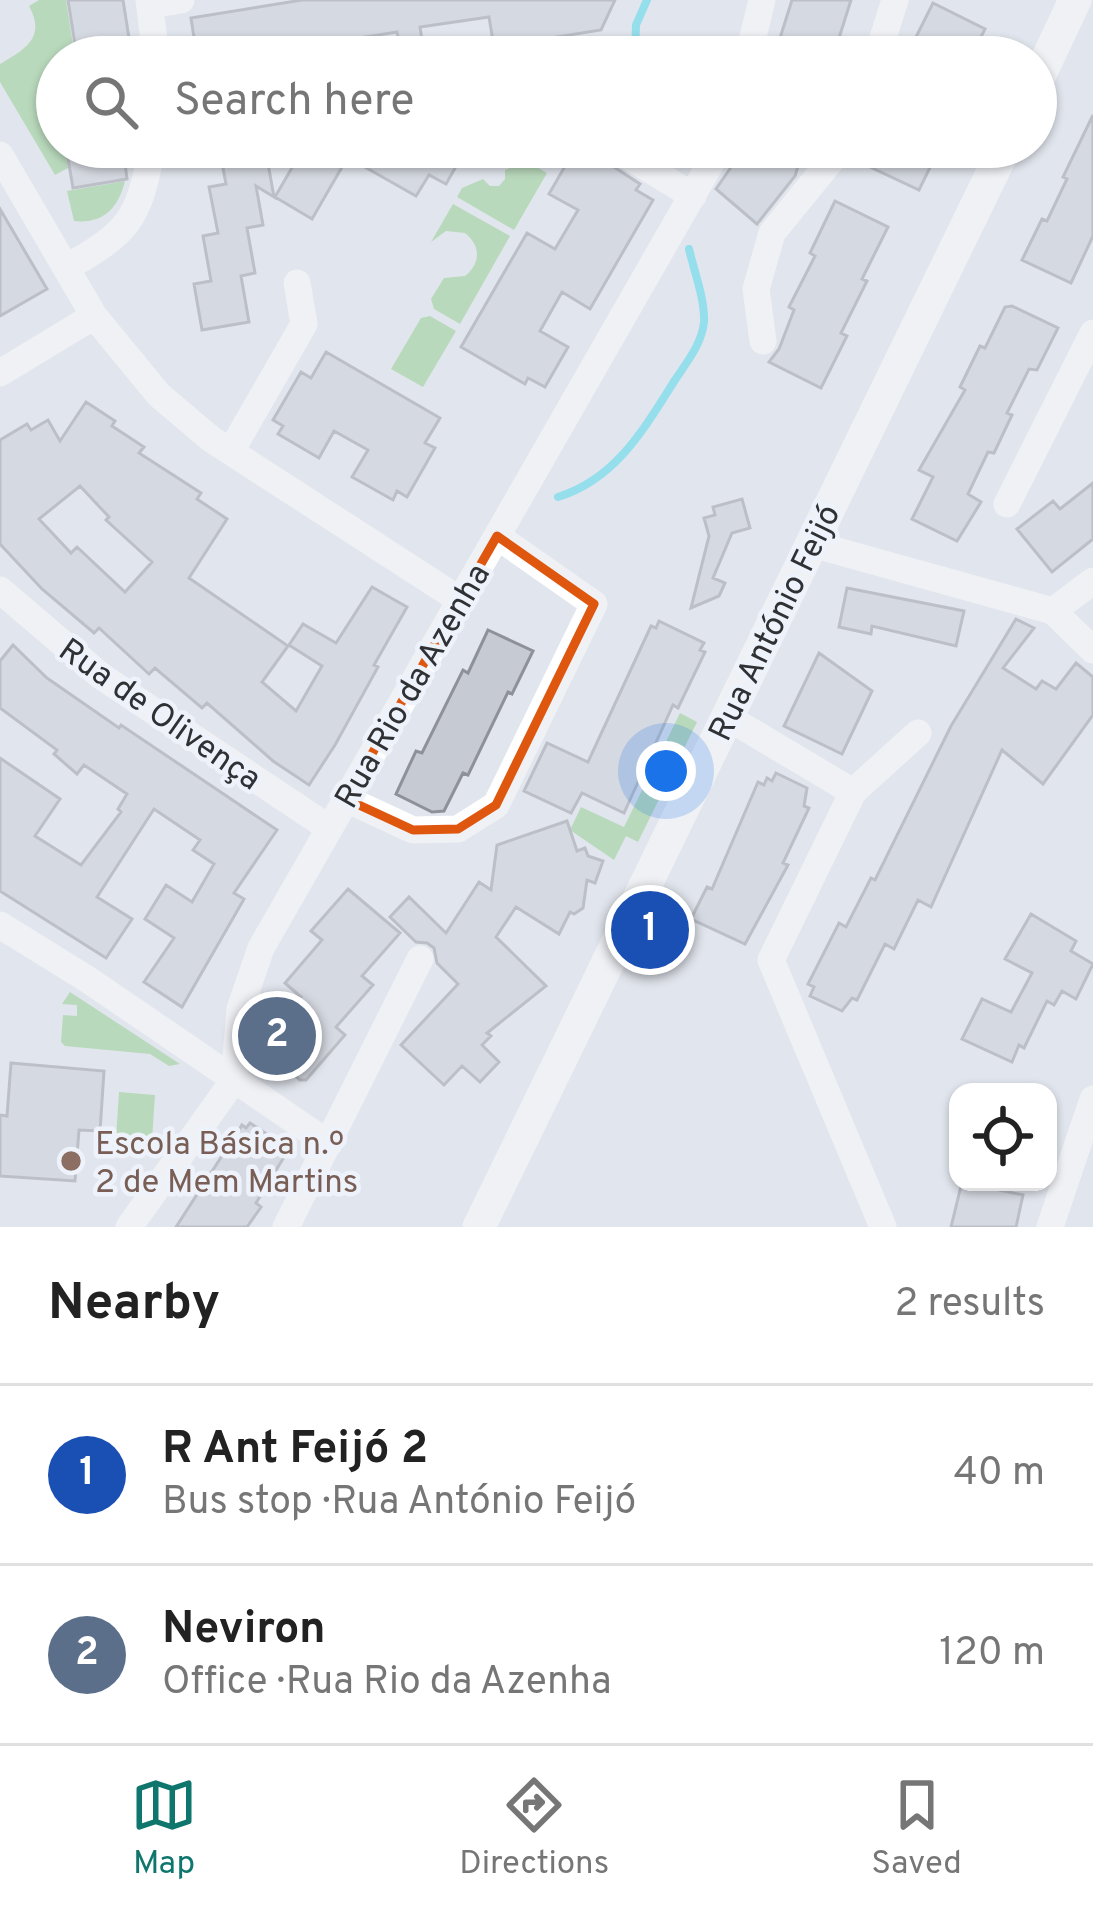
<!DOCTYPE html>
<meta charset="utf-8">
<style>
body{margin:0;font-family:Overpass,sans-serif;background:#f6f6f6;color:#222}
.controls{position:absolute;right:36px;bottom:36px;display:grid;overflow:hidden;border-radius:24px;box-shadow:0 3px 9px #0004}
.controls button{width:108px;height:108px;display:grid;place-items:center;padding:0;border:0;border-bottom:3px solid #e0e0e0;background:#fff;color:#222;font:60px sans-serif}
.you{position:absolute;left:666px;top:771px;width:42px;height:42px;margin:-30px;border:9px solid #fff;border-radius:50%;background:#1a73e8;box-shadow:0 0 0 18px #1a73e833}
.badge{display:grid;place-items:center;width:78px;height:78px;border-radius:50%;background:#0f766e;color:#fff;font-size:39px;font-weight:700}
.pin{position:absolute;translate:-50% -50%;border:6px solid #fff;box-shadow:0 3px 12px #0006}
.list{margin:0;padding:0;list-style:none}
h2{display:flex;justify-content:space-between;align-items:center;height:156px;margin:0;padding:0 48px;font-size:51px}
h2 small{font-size:39px;font-weight:400;color:#767676}
.list li{display:grid;grid-template-columns:78px 1fr auto;gap:36px;align-items:center;box-sizing:border-box;height:180px;padding:0 48px;border-top:3px solid #e0e0e0}
.list b{display:block;font-size:45px;white-space:nowrap}
.list p{margin:0;font-size:39px;white-space:nowrap;color:#767676}
.list em{font-size:39px;font-style:normal;color:#767676}
.icon{flex:none;width:66px;height:66px;fill:none;stroke:currentColor;stroke-width:2;stroke-linecap:round;stroke-linejoin:round}
.map{position:relative;flex:none;width:1093px;height:1227px;overflow:hidden}
.search{position:absolute;background:#fff;box-shadow:0 3px 9px #0004;left:36px;right:36px;top:36px;height:132px;display:flex;align-items:center;gap:30px;box-sizing:border-box;padding:0 42px;border-radius:66px;color:#767676;font-size:45px}
.sheet{height:516px;background:#fff}
nav{display:flex;justify-content:space-around;align-items:center;box-sizing:border-box;height:168px;border-top:3px solid #e0e0e0;background:#fff;font-size:33px;color:#767676}
nav a{display:grid;justify-items:center;gap:6px}
nav .on{color:#0f766e}
.map>svg:first-child{display:block}
.green{fill:#87cb80}
.lines{fill:none;stroke-linecap:round;stroke-linejoin:round}
.stream{stroke:#38d5ea;stroke-width:8}
.building{fill:#c6cad2;stroke:#8e9199;stroke-width:3;fill-rule:evenodd}
.minor{stroke:#fff;stroke-width:27}
.tertiary{stroke:#fff;stroke-width:33}
.marked{fill:none;stroke:#df570e;stroke-width:9;stroke-linejoin:round}
.education-dot{fill:#8d6e63;stroke:#eef2fb;stroke-width:4.5}
.labels{text-anchor:middle;stroke-width:9;stroke-linejoin:round;paint-order:stroke}
.street-label{font-size:33px;fill:#2f3134;stroke:#eef2fb}
.education-label{font-size:33px;fill:#785e54;stroke:#eef2fb;text-anchor:start}
</style>
<div class="map">
<svg width="1093" height="1227" viewBox="0 0 1093 1227">
<rect width="100%" height="100%" fill="#e1e5ed"/>
<!-- green -->
<path class="green" d="M 39,0 L 66,0 L 75,57 L 57,57 L 57,147 L 65,147 L 68,168 L 55,175 L 0,82 L 0,64 C 26,49 46,37 29,6 Z
M 527,161 L 547,173 L 514,230 L 457,197 L 462,188 L 483,179 L 490,186 L 499,186 L 505,179 L 505,170 Z
M 125,181 C 118,209 103,224 74,221 L 67,191 Z
M 453,204 L 510,236 L 460,324 L 434,309 L 431,299 L 444,278 L 465,276 C 481,263 481,246 465,233 L 446,231 L 431,242 Z
M 430,316 L 456,331 L 423,387 L 391,369 L 421,318 Z
M 680,713 L 697,722 L 638,842 L 626,836 L 614,860 L 570,830 L 581,807 L 624,827 Z
M 70,992 L 180,1064 L 169,1066 L 150,1054 L 65,1046 L 61,1042 L 63,1015 L 77,1016 L 77,1005 L 62,1004 Z
M 119,1092 L 155,1095 L 152,1140 L 116,1138 Z"/>
<g class="lines">
<!-- stream -->
<path class="stream" d="M 635,57 L 636,25 L 647,0
M 668,147 L 670,163
M 558,497 C 616,479 644,429 675,380 C 686,363 702,344 704,322 C 705,299 694,271 689,249"/>
</g>
<!-- building -->
<path class="building" d="M 68,0 L 123,0 L 132,57 L 77,57 Z
M 302,0 L 615,0 L 601,30 L 494,47 L 489,17 L 420,27 L 422,40 L 399,43 L 397,32 L 240,57 L 197,57 L 191,18 Z
M 792,0 L 851,0 L 833,57 L 774,57 Z
M 933,3 L 985,29 L 971,57 L 906,57 Z
M 1093,115 L 1093,236 L 1071,283 L 1022,260 L 1042,219 L 1047,221 L 1067,179 L 1063,177 Z
M 66,147 L 123,147 L 127,179 L 73,188 Z
M 219,147 L 265,147 L 274,197 L 256,186 L 263,225 L 247,228 L 255,273 L 241,276 L 249,322 L 202,330 L 194,284 L 211,281 L 203,236 L 218,233 L 209,187 L 226,184 Z
M 304,147 L 342,167 L 312,219 L 275,197 Z
M 373,147 L 467,147 L 446,184 L 429,175 L 416,196 L 363,166 Z
M 745,147 L 804,147 L 795,176 L 757,224 L 716,189 Z
M 875,147 L 940,147 L 919,190 L 866,165 Z
M 572,154 L 591,164 L 596,156 L 600,158 L 640,184 L 636,190 L 653,200 L 590,309 L 562,292 L 540,331 L 568,347 L 545,387 L 528,378 L 525,384 L 461,347 L 527,233 L 555,249 L 565,232 L 578,210 L 549,194 Z
M 835,201 L 888,227 L 862,279 L 867,281 L 841,333 L 847,336 L 821,388 L 769,362 L 779,349 L 794,310 L 789,307 L 815,256 L 810,253 Z
M 0,209 L 47,289 L 0,316 Z
M 1012,306 L 1058,328 L 1037,370 L 1029,369 L 1007,413 L 1012,415 L 994,453 L 988,452 L 968,494 L 981,502 L 957,541 L 912,519 L 933,477 L 919,470 L 965,390 L 960,387 L 980,346 L 985,348 L 1005,307 Z
M 326,352 L 440,418 L 425,443 L 435,448 L 407,497 L 397,491 L 393,500 L 352,477 L 368,450 L 334,431 L 319,458 L 278,434 L 283,426 L 273,420 L 301,372 L 311,378 Z
M 86,402 L 115,421 L 112,426 L 144,447 L 139,453 L 201,493 L 197,499 L 227,519 L 189,578 L 288,646 L 262,682 L 296,711 L 322,666 L 289,645 L 303,624 L 336,643 L 372,587 L 407,607 L 374,665 L 378,667 L 335,745 L 309,785 L 273,761 L 207,703 L 202,708 L 155,668 L 149,674 L 99,628 L 94,633 L 42,589 L 0,544 L 0,440 L 27,424 L 31,430 L 48,420 L 60,441 ZM 80,486 L 109,517 L 106,520 L 152,562 L 125,592 L 77,547 L 71,553 L 39,519 Z
M 1093,483 L 1093,539 L 1052,572 L 1017,529 L 1053,501 L 1060,509 Z
M 742,499 L 750,528 L 732,533 L 713,578 L 725,583 L 719,596 L 691,608 L 709,536 L 704,518 L 715,515 L 713,507 Z
M 847,588 L 964,611 L 956,646 L 872,626 L 871,634 L 839,627 Z
M 1016,619 L 1034,628 L 1003,668 L 1036,689 L 1042,681 L 1056,689 L 1076,663 L 1093,677 L 1093,715 L 1043,784 L 1002,750 L 931,907 L 918,900 L 894,949 L 885,944 L 857,1000 L 852,998 L 842,1011 L 810,996 L 814,987 L 808,984 L 839,923 L 846,927 L 871,878 L 875,880 L 951,726 Z
M 659,621 L 704,643 L 700,650 L 705,652 L 678,708 L 673,705 L 624,813 L 582,793 L 571,813 L 524,791 L 547,743 L 588,762 L 651,626 L 656,628 Z
M 488,630 L 533,651 L 512,694 L 508,692 L 468,775 L 463,773 L 444,811 L 432,812 L 396,794 L 416,751 L 422,753 L 463,670 L 468,673 Z
M 13,645 L 47,678 L 119,728 L 121,725 L 277,830 L 234,893 L 244,899 L 182,1007 L 144,982 L 174,938 L 145,919 L 166,885 L 192,902 L 214,864 L 193,850 L 200,840 L 154,809 L 97,897 L 132,919 L 106,958 L 0,891 L 0,758 L 60,799 L 35,836 L 81,865 L 121,812 L 118,809 L 127,794 L 84,765 L 77,774 L 54,754 L 57,750 L 0,708 L 0,661 Z
M 819,653 L 872,691 L 842,754 L 784,726 Z
M 776,773 L 807,788 L 804,806 L 809,808 L 783,863 L 788,865 L 745,944 L 691,919 L 707,887 L 712,889 L 758,782 L 764,785 L 767,778 L 772,781 Z
M 567,821 L 577,851 L 585,848 L 588,856 L 603,861 L 595,883 L 587,880 L 583,908 L 574,914 L 570,912 L 559,934 L 516,907 L 496,937 L 546,986 L 487,1033 L 491,1036 L 482,1045 L 499,1062 L 480,1082 L 462,1066 L 444,1085 L 401,1045 L 458,984 L 437,963 L 434,948 L 427,943 L 416,942 L 390,917 L 409,897 L 446,933 L 479,882 L 491,890 L 497,845 Z
M 348,889 L 400,933 L 362,976 L 373,985 L 336,1027 L 345,1035 L 306,1080 L 300,1080 L 262,1047 L 262,1042 L 301,997 L 285,983 L 322,940 L 311,931 Z
M 1031,914 L 1076,941 L 1071,951 L 1093,964 L 1076,999 L 1062,991 L 1054,1005 L 1047,1001 L 1024,1048 L 1019,1045 L 1012,1062 L 962,1039 L 982,999 L 1011,1012 L 1032,973 L 1005,959 Z
M 11,1063 L 104,1071 L 100,1131 L 79,1130 L 75,1181 L 0,1176 L 0,1115 L 7,1116 Z
M 250,1123 L 289,1149 L 256,1203 L 261,1207 L 247,1227 L 176,1227 L 242,1125 L 246,1128 Z
M 962,1182 L 1023,1195 L 1016,1227 L 951,1227 Z"/>
<g class="lines">
<!-- minor -->
<path class="minor" d="M 149,0 L 156,57
M 150,5 L 181,0
M 748,57 L 762,0
M 877,57 L 895,0
M 613,147 L 693,196
M 0,155 L 94,316 L 159,395 L 211,439 L 460,600
M 66,268 C 129,232 139,220 152,147
M 763,341 L 756,289 L 772,233 L 842,147
M 0,373 L 94,316
M 231,451 L 304,324 L 297,283
M 1007,504 L 1093,333
M 812,544 L 1053,611 L 1093,650
M 0,590 L 101,676 L 329,828
M 1053,611 L 1093,581
M 727,717 L 853,792 L 771,960 L 883,1227
M 853,792 L 918,733
M 346,799 L 413,830 L 458,829 L 496,805 L 594,604 L 497,536
M 0,925 L 87,979 L 329,1144
M 129,1227 L 234,1080 L 240,1009 L 261,948 L 720,147
M 286,1227 L 420,959
M 1050,1227 L 1093,1099"/>
<!-- tertiary -->
<path class="tertiary" d="M 1036,83 L 1075,0
M 479,1227 L 1005,147"/>
</g>
<!-- marked area -->
<path d="M0 0H1093V1227H0ZM 497,536 L 594,604 L 496,805 L 458,829 L 413,830 L 346,799 Z" fill="#e1e5ed" fill-opacity=".55" fill-rule="evenodd"/>
<path class="marked" d="M 497,536 L 594,604 L 496,805 L 458,829 L 413,830 L 346,799 Z"/>
<!-- markers -->
<circle class="education-dot" cx="71" cy="1161" r="12"/>
<g class="labels">
<!-- street labels -->
<g class="street-label">
<text transform="translate(773 622) rotate(-64)" y="12">Rua António Feijó</text>
<text transform="translate(411 685) rotate(-60)" y="12">Rua Rio da Azenha</text>
<text transform="translate(161 713) rotate(35)" y="12">Rua de Olivença</text>
</g>
<!-- education labels -->
<g class="education-label">
<text x="95" y="1154">Escola Básica n.º<tspan x="95" dy="38">2 de Mem Martins</tspan></text>
</g>
</g>
</svg>
<div class="controls">
<button><svg class="icon" aria-label="locate" viewBox="0 0 24 24"><circle cx="12" cy="12" r="6"/><path d="M12 2v4M12 18v4M2 12h4M18 12h4"/></svg></button>
</div>
<div class="you"></div>
<div class="pin badge" style="left:650px;top:930px;background:#1a4fb4">1</div>
<div class="pin badge" style="left:277px;top:1036px;background:#5c6f8a">2</div>
<div class="search"><svg class="icon" aria-label="search" viewBox="0 0 24 24"><circle cx="10" cy="10" r="6"/><path d="M15 15l6 6"/></svg>Search here</div>
</div>
<section class="sheet">
<h2>Nearby<small>2 results</small></h2>
<ul class="list">
<li><span class="badge" style="background:#1a4fb4">1</span><div><b>R Ant Feijó 2</b><p>Bus stop · Rua António Feijó</p></div><em>40 m</em></li>
<li><span class="badge" style="background:#5c6f8a">2</span><div><b>Neviron</b><p>Office · Rua Rio da Azenha</p></div><em>120 m</em></li>
</ul>
</section>
<nav>
<a class="on"><svg class="icon" aria-label="map" viewBox="0 0 24 24"><path d="M3 6l6-2 6 2 6-2v14l-6 2-6-2-6 2zM9 4v14M15 6v14"/></svg>Map</a>
<a><svg class="icon" aria-label="directions" viewBox="0 0 24 24"><path d="M12 3l9 9-9 9-9-9zM9 14v-3h6M13 9l2 2-2 2"/></svg>Directions</a>
<a><svg class="icon" aria-label="saved" viewBox="0 0 24 24"><path d="M7 4h10v16l-5-4-5 4z"/></svg>Saved</a>
</nav>
